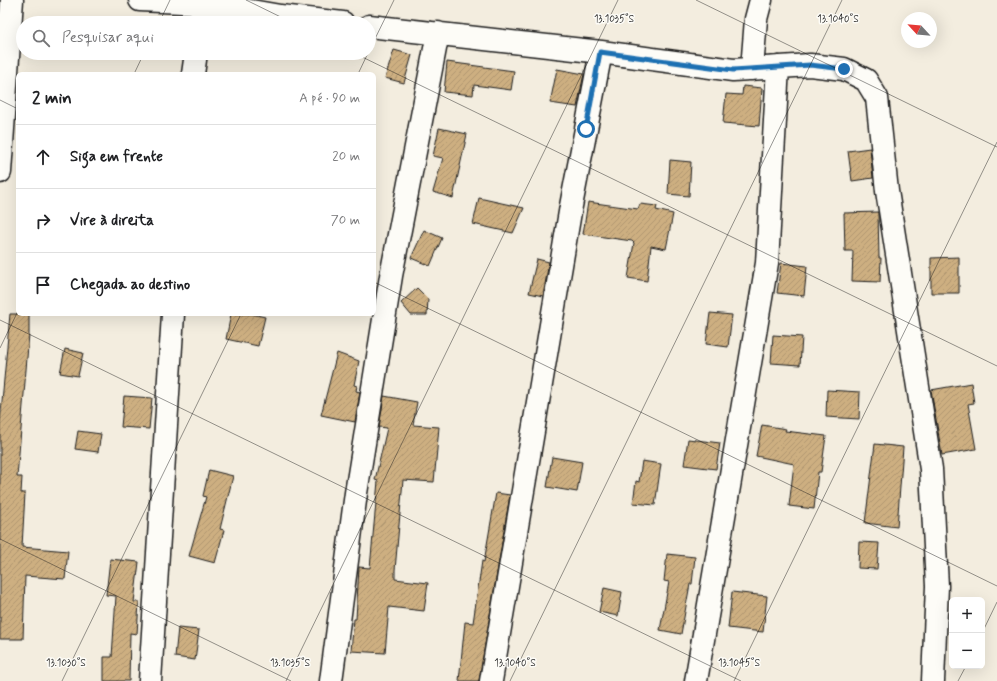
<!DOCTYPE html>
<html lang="pt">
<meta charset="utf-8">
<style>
body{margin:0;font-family:Mynerve,sans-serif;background:#f6f6f6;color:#202124}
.controls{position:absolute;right:12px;bottom:12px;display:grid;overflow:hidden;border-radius:6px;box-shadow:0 4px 16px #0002}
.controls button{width:36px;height:36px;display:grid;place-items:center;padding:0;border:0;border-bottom:1px solid #e0e0e0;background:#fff;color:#202124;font:20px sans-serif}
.compass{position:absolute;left:901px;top:12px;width:36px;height:36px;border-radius:50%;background:#fff;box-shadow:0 4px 16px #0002;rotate:296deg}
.stop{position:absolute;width:12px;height:12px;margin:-9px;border:3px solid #1f6fb2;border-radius:50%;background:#fff}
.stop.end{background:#1f6fb2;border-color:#fff;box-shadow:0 1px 4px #0008}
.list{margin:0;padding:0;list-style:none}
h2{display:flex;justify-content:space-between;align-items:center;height:52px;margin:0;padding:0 16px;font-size:17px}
h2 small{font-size:13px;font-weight:400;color:#757577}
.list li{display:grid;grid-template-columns:26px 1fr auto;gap:12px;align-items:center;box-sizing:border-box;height:64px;padding:0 16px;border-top:1px solid #e0e0e0}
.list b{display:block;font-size:15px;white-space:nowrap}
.list em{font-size:13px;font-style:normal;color:#757577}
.icon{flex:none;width:22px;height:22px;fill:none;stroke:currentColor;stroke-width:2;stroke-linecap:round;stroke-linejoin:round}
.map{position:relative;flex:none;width:997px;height:681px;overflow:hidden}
.search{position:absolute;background:#fff;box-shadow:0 4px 16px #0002;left:16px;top:16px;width:360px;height:44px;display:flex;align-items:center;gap:10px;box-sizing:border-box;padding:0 14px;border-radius:22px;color:#757577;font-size:15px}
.panel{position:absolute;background:#fff;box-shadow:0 4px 16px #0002;left:16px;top:72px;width:360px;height:244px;border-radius:6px}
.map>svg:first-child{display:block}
.building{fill:url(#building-hatch);stroke:#1c1c1c}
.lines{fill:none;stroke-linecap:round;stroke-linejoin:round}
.street-casing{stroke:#1c1c1c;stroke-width:25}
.street{stroke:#fdfcf7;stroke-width:22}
.route{stroke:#1f6fb2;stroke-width:5}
.ticks{fill:none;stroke:#1c1c1c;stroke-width:1;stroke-opacity:0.45}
.ticks-label{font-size:10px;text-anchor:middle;fill:#1c1c1c;stroke:#fdfcf7;stroke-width:3;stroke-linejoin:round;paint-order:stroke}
</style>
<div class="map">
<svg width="997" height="681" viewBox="0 0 997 681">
<defs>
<pattern id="building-hatch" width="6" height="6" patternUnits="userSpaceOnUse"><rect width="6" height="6" fill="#cdaf81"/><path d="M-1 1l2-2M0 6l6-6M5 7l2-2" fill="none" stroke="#af966f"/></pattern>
</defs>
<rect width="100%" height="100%" fill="#f3eddf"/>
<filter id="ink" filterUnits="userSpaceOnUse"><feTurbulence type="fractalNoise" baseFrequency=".025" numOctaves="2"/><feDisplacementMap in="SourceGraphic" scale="8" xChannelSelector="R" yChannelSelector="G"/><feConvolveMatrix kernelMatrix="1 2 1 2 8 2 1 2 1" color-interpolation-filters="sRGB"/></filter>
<g filter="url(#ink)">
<!-- building -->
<path class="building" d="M 394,50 L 412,55 L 404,83 L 385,78 Z
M 447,62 L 514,71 L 511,90 L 474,85 L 473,95 L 444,92 Z
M 557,69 L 584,74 L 577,107 L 550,103 Z
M 743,86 L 762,88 L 759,126 L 723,123 L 726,94 L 742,95 Z
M 439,128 L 467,134 L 453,198 L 433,192 L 443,158 L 433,156 Z
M 870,148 L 873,178 L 852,181 L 848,151 Z
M 670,160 L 691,162 L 689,196 L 668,194 Z
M 479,198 L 524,208 L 513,233 L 473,224 Z
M 588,202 L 638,209 L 640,204 L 657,206 L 656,210 L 673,214 L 666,249 L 651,246 L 647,281 L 628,278 L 634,243 L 632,241 L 583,234 Z
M 878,212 L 879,258 L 881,258 L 880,282 L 852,281 L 853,251 L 845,251 L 844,213 Z
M 424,230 L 442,238 L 430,266 L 411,258 Z
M 959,257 L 959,293 L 931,293 L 931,258 Z
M 537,259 L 549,262 L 543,296 L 529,293 Z
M 781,263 L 807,266 L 804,296 L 777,293 Z
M 417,288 L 428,299 L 427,315 L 411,315 L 401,303 Z
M 710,313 L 732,315 L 728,347 L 706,344 Z
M 10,314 L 29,314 L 29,334 L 17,477 L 22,477 L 21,493 L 25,493 L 22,547 L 68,551 L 65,579 L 25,576 L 23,639 L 0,639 L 0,423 Z
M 231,314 L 252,314 L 265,317 L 258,346 L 226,339 Z
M 773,335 L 802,337 L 800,365 L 771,363 Z
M 65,349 L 83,353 L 78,376 L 60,373 Z
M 337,353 L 359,361 L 354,385 L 357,386 L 356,391 L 360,392 L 355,422 L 321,415 Z
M 971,383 L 974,403 L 968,404 L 976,449 L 942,455 L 931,390 Z
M 827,390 L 860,392 L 859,419 L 826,417 Z
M 124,396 L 152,398 L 149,429 L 121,427 Z
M 384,396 L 417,402 L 413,425 L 439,427 L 434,482 L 403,480 L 395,570 L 395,579 L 428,583 L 424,611 L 389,607 L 385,653 L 351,651 L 354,619 L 356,619 L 359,567 L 370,568 L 378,481 L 375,480 L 387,428 L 379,427 Z
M 762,425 L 786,429 L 785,431 L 826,436 L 821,472 L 818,472 L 814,509 L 789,506 L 794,464 L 756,456 Z
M 78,431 L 101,434 L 98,452 L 75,449 Z
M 688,439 L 720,443 L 716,469 L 684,465 Z
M 875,444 L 903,447 L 897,527 L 865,523 Z
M 552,457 L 582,462 L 577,492 L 547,487 Z
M 642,461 L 661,464 L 655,505 L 633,503 L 636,481 L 639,482 Z
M 209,470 L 233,476 L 220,529 L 224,530 L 215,563 L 189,556 L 206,497 L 203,496 Z
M 496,493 L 510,495 L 479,681 L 459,681 L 465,622 L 473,623 L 482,561 L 484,562 Z
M 859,542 L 879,543 L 877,569 L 858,568 Z
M 667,554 L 695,557 L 692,584 L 690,584 L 681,634 L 660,630 L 669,582 L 664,581 Z
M 110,559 L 139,562 L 134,602 L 139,602 L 137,634 L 130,633 L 129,681 L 104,681 L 104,657 L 112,657 L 116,596 L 106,595 Z
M 604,588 L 622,592 L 618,616 L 599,612 Z
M 732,592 L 767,596 L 763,632 L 728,628 Z
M 178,628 L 199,630 L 195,660 L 175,657 Z"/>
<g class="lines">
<!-- street casing -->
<g class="street-casing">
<path id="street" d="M 140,0 L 203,3 L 280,16 L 343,23
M 200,23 L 204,0
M 369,26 L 601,52 L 733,70 L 810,65 L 844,69 L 866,80 L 877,98 L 887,191 L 931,469 L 937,586 L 933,681
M 752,69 L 756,19 L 761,0
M 193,74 L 196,53
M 0,172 L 12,0
M 150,681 L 173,314
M 331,681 L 356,493 L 391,276 L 438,33
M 491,681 L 571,206 L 601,52
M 696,681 L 767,263 L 778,67"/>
</g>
<!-- street -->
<use href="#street" class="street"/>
</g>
</g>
<g class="lines" filter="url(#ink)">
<!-- route -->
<path class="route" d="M 586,129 L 600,52 L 733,70 L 810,65 L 844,69"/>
</g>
<!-- ticks -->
<path class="ticks" d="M 246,0 L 293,23M 696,0 L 997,147M 159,23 L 170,0M 369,51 L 394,0M 354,53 L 997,366M 134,74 L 144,53M 358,74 L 368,53M 0,100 L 18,109M 374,282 L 997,586M 0,320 L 741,681M 0,348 L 18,311M 0,539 L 291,681M 982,633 L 997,602M 62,681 L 241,314M 286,681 L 618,0M 510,681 L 842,0M 734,681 L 997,142M 958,681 L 966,666"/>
<g class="ticks-label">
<text x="838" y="22">13.1040°S</text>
<text x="614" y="22">13.1035°S</text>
<text x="66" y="666">13.1030°S</text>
<text x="290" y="666">13.1035°S</text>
<text x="515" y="666">13.1040°S</text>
<text x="739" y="666">13.1045°S</text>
</g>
</svg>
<div class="controls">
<button>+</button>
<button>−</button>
</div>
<svg class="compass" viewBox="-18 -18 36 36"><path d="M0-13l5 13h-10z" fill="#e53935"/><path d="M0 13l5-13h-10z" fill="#757577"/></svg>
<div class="stop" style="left:586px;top:129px"></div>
<div class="stop end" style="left:844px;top:69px"></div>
<div class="search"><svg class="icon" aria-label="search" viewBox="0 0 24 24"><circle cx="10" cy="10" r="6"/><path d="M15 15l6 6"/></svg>Pesquisar aqui</div>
<section class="panel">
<h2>2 min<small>A pé · 90 m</small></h2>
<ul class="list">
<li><svg class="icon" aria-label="ahead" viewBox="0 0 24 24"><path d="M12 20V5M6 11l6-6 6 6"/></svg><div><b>Siga em frente</b></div><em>20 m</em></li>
<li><svg class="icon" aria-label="right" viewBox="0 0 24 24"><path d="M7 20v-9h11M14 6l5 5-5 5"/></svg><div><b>Vire à direita</b></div><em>70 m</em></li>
<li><svg class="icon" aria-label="arrive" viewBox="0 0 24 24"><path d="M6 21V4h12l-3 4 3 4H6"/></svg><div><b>Chegada ao destino</b></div></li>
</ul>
</section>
</div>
